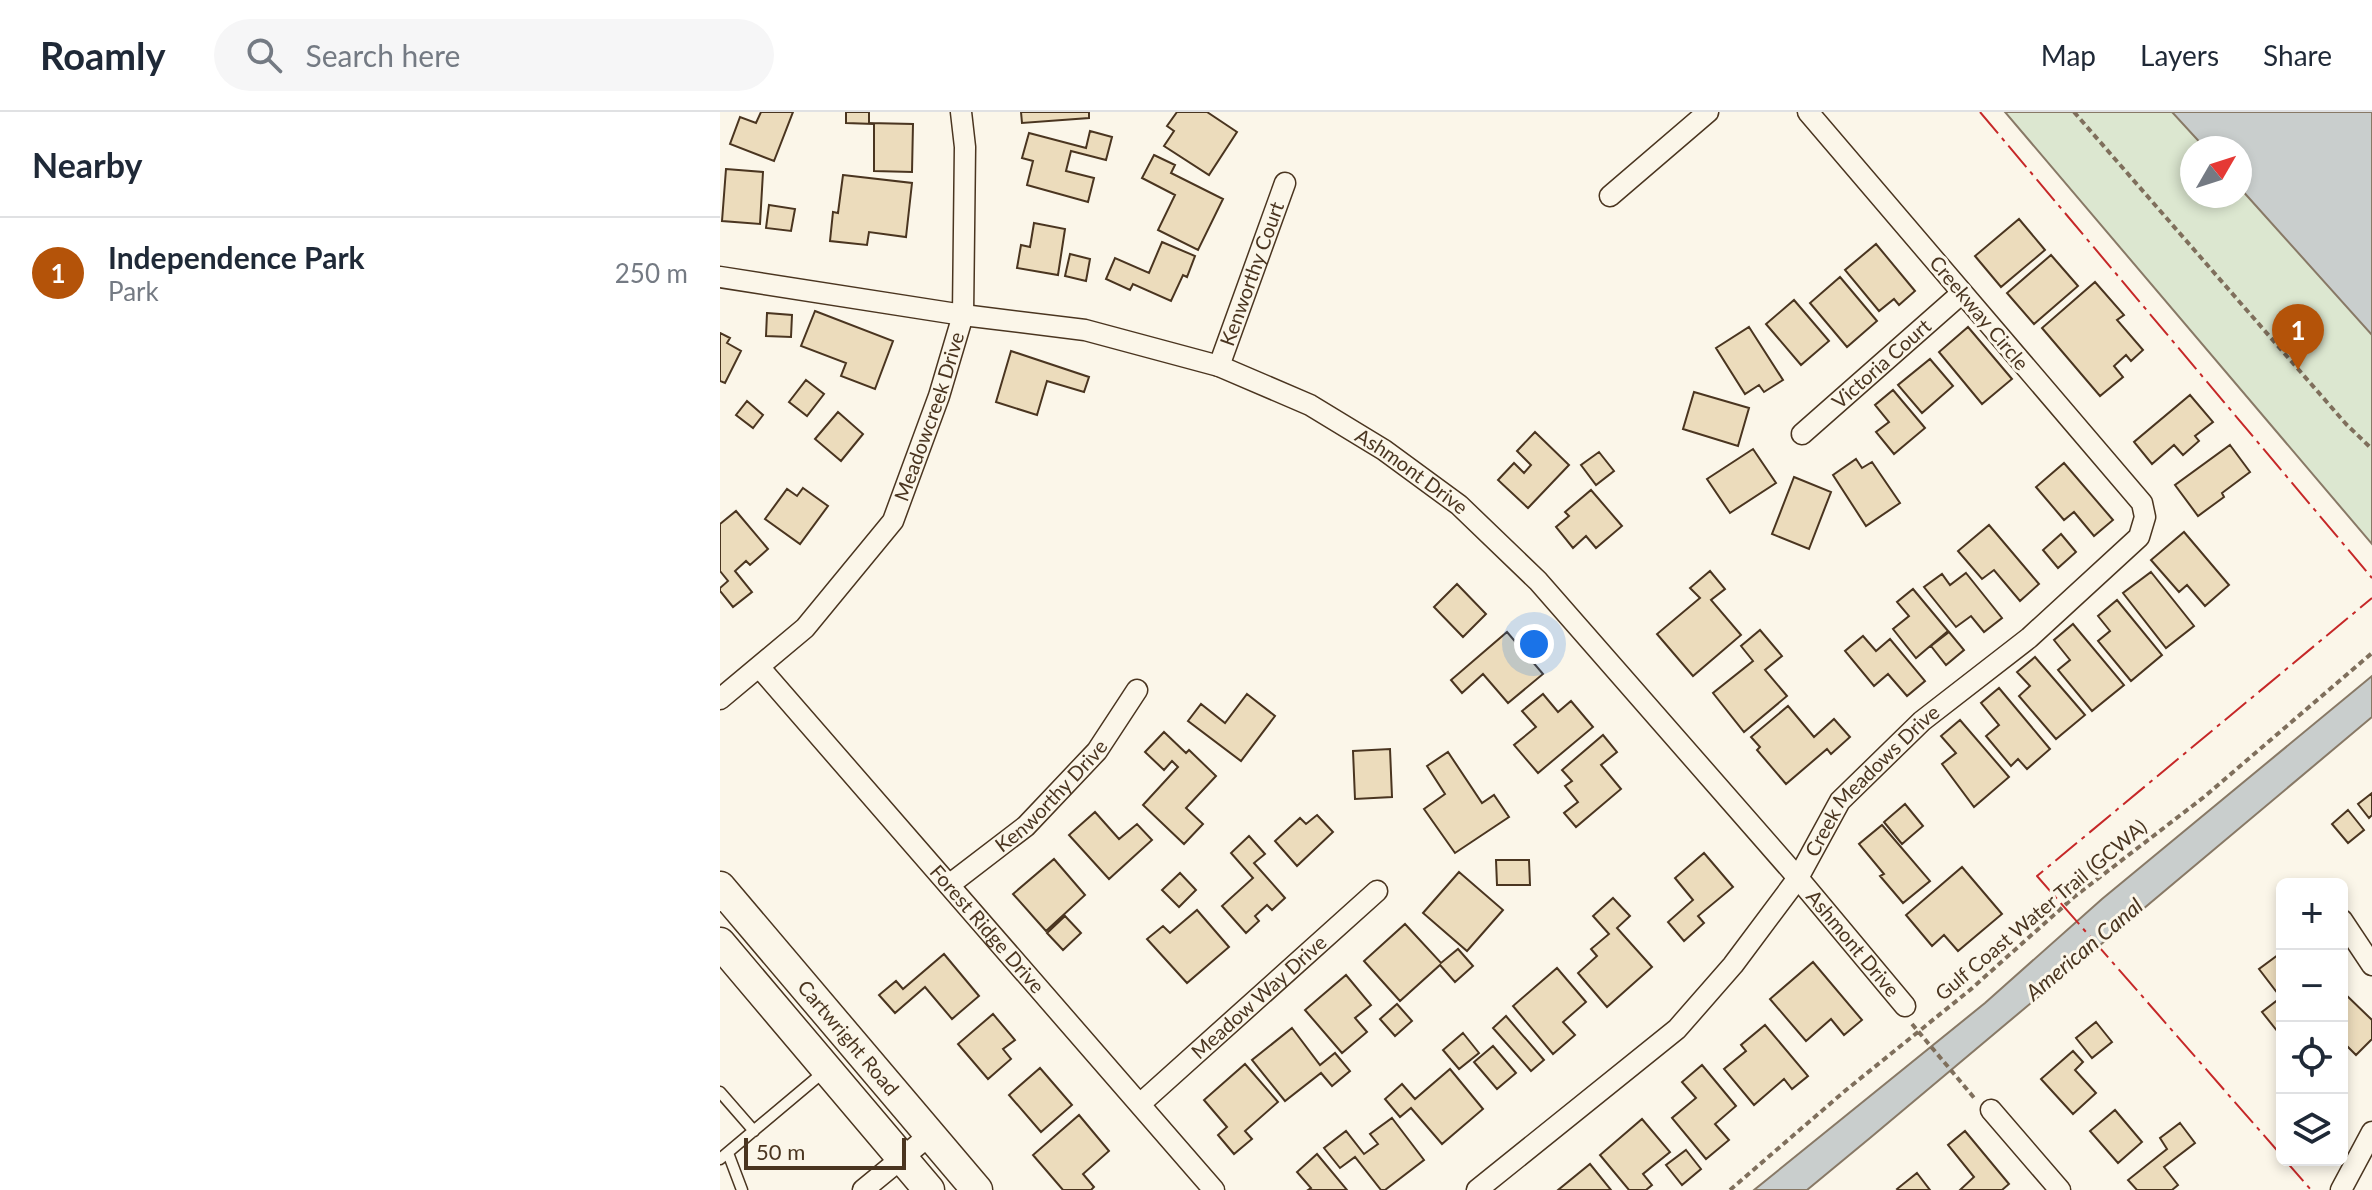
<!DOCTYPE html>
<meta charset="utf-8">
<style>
body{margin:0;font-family:Lato,sans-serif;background:#f6f6f7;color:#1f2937}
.controls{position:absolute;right:24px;bottom:24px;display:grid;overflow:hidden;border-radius:12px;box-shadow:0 4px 12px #0003}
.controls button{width:72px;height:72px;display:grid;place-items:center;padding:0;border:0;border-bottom:2px solid #e0e1e3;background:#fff;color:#1f2937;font:40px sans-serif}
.compass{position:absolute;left:1460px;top:24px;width:72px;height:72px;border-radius:50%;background:#fff;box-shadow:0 4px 12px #0003;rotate:51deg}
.scale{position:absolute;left:24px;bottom:20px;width:162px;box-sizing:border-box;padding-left:8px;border:4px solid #4a3520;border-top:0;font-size:22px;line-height:28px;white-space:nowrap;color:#4a3520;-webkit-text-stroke:6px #fbf6e9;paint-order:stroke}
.you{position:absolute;left:814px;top:532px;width:28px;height:28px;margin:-20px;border:6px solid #fff;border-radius:50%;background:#1a73e8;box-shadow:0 0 0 12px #1a73e833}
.badge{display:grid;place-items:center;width:52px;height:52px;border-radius:50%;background:#b45309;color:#fff;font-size:26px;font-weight:700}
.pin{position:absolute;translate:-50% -66px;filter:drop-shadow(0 2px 4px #0008)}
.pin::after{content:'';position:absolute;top:42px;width:28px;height:24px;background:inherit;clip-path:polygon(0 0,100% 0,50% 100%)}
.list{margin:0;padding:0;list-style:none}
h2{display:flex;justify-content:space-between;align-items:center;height:104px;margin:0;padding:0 32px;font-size:34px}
h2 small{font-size:26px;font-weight:400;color:#747a83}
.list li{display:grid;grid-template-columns:52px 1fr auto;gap:24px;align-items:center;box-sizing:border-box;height:112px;padding:0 32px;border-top:2px solid #e0e1e3}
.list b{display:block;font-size:30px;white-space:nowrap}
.list p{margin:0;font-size:26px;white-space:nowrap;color:#747a83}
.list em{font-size:26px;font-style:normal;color:#747a83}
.icon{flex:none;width:44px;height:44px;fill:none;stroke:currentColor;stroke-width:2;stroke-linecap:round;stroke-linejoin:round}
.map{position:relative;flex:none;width:1652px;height:1078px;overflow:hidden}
header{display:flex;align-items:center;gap:48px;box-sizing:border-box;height:112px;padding:0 40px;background:#fff;border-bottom:2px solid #e0e1e3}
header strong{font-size:38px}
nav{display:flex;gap:44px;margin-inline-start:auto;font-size:28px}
.search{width:560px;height:72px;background:#f6f6f7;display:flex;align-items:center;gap:20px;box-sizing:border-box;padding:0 28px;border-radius:44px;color:#747a83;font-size:30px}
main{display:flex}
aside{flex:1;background:#fff}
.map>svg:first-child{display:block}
.green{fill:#dce7d0;stroke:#887966;stroke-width:2;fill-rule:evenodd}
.water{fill:#c9cecd;stroke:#887966;stroke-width:2}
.building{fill:#ecdcbc;stroke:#4a3520;stroke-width:2}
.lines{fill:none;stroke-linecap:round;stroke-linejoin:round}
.service-casing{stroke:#4a3520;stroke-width:13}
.minor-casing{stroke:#4a3520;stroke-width:23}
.primary-casing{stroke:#4a3520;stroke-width:33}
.path{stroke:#7f6f5c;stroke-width:4;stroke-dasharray:6 4;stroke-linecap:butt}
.service{stroke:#fbf6e9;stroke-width:10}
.minor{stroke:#fbf6e9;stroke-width:20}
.primary{stroke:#fbf6e9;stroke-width:30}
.power{stroke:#c62828;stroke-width:2;stroke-dasharray:28 6 4 6;stroke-linecap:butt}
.labels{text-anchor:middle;stroke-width:6;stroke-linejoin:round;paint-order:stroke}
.street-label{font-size:20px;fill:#4a3520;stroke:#fbf6e9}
.water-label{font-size:22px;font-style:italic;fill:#4a3520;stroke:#fbf6e9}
</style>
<header>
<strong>Roamly</strong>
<div class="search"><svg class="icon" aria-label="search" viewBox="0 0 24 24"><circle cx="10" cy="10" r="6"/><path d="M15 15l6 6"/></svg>Search here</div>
<nav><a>Map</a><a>Layers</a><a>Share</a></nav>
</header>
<main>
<aside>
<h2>Nearby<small></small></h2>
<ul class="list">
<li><span class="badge">1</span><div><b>Independence Park</b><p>Park</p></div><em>250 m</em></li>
</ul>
</aside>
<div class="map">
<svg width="1652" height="1078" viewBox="0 0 1652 1078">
<rect width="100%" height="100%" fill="#fbf6e9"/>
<!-- green -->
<path class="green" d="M 1285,0 L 1652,0 L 1652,432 ZM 1472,36 L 1520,36 L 1520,84 L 1472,84 Z"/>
<!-- water -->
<path class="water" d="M 1452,0 L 1652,0 L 1652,223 L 1520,76 L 1520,36 L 1485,36 Z
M 1652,564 L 1652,605 L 1150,1026 L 1087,1078 L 1034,1078 L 1265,891 L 1382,787 Z"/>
<!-- building -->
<path class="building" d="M 41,0 L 73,0 L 54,49 L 10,32 L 20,5 L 36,11 Z
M 126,0 L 149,0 L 149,11 L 193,12 L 192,60 L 154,59 L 154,12 L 126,11 Z
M 301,0 L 369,0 L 369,6 L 302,11 Z
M 457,0 L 487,0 L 517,20 L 489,63 L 444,34 L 454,19 L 447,14 Z
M 370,19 L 392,25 L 386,48 L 351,39 L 346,59 L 374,66 L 368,90 L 307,73 L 313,49 L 302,46 L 309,21 L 366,36 Z
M 434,43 L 455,53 L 451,61 L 503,87 L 478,138 L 438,118 L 455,83 L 422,66 Z
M 6,57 L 43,60 L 40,112 L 2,109 Z
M 123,63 L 192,71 L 186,125 L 149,120 L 147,133 L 110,129 L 113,100 L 118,101 Z
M 49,93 L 75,97 L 71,119 L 46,116 Z
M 1299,107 L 1325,138 L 1281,175 L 1255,144 Z
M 314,111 L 345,117 L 338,163 L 297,156 L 301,133 L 310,135 Z
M 442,130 L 475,144 L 467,165 L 463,163 L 451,189 L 413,172 L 410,178 L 386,167 L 395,146 L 429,161 Z
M 1156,132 L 1195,179 L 1179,193 L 1174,187 L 1159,199 L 1125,158 Z
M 350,142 L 370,147 L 366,169 L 345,164 Z
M 1331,143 L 1358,174 L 1314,212 L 1287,181 Z
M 1120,165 L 1157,209 L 1127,235 L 1090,191 Z
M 1375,170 L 1404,203 L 1397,208 L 1423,238 L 1411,249 L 1406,243 L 1394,254 L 1403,265 L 1380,284 L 1322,216 Z
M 1074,188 L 1109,229 L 1081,253 L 1046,212 Z
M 95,199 L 173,229 L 155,277 L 121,264 L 126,251 L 81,234 Z
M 47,201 L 72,203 L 71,225 L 46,224 Z
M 1029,215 L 1063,268 L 1044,280 L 1039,273 L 1025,282 L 996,236 Z
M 1248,215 L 1292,267 L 1262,292 L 1219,240 Z
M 0,221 L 10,226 L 7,231 L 21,239 L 5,271 L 0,269 Z
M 291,239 L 369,265 L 364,280 L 327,269 L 317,303 L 276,290 Z
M 1210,247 L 1233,274 L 1202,301 L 1178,273 Z
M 86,268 L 104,282 L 87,304 L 69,290 Z
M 1173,278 L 1205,316 L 1174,342 L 1156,320 L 1169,310 L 1155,293 Z
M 974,280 L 1029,296 L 1018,334 L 963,317 Z
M 1470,283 L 1493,310 L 1475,324 L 1479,329 L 1463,343 L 1454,333 L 1432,352 L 1414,330 Z
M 27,289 L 43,303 L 33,316 L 16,303 Z
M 118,300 L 143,322 L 121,349 L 95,327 Z
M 815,320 L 849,353 L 808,396 L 778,368 L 794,351 L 804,361 L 811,353 L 797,339 Z
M 1510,333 L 1530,360 L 1502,381 L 1504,385 L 1478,404 L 1455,373 Z
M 1033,337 L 1056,371 L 1010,401 L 987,367 Z
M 879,340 L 894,359 L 876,373 L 861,353 Z
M 1136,347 L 1142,356 L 1152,350 L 1180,391 L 1146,414 L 1113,363 Z
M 1344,351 L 1393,408 L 1374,424 L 1354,400 L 1344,408 L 1316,375 Z
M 1074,365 L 1111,380 L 1089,437 L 1052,422 Z
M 83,376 L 108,394 L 80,432 L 45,407 L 67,377 L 77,384 Z
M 871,378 L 902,414 L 876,436 L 866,424 L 853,436 L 836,415 L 849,404 L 845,400 Z
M 16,399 L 48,437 L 30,453 L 26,449 L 15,459 L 32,480 L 13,495 L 0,479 L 0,476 L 8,469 L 0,459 L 0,412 Z
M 1269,413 L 1319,472 L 1300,489 L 1274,458 L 1262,467 L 1238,439 Z
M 1464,420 L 1509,473 L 1485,494 L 1467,473 L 1459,480 L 1431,448 Z
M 1341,422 L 1356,440 L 1338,456 L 1323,438 Z
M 990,459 L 1005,477 L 991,488 L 1021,523 L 973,564 L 937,522 L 980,486 L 970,476 Z
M 1431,460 L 1474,514 L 1446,536 L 1403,481 Z
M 1246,461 L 1282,506 L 1264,520 L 1251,504 L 1236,515 L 1204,475 L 1222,462 L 1230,473 Z
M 737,472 L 766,502 L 743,525 L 714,495 Z
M 1193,477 L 1228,519 L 1196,546 L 1173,517 L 1189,504 L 1177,490 Z
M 1397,488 L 1442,543 L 1411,569 L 1378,529 L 1390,519 L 1378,504 Z
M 1353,512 L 1404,573 L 1372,599 L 1338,558 L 1350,548 L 1334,528 Z
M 1040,518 L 1062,544 L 1045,558 L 1067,584 L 1024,620 L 993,581 L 1033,549 L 1021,534 Z
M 787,520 L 823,562 L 788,591 L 763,562 L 742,581 L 731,568 Z
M 1229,520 L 1244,538 L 1226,553 L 1211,534 Z
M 1143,524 L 1156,539 L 1170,527 L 1205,569 L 1187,584 L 1168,562 L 1154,574 L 1125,539 Z
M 1315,545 L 1365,603 L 1336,627 L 1299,584 L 1310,574 L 1297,560 Z
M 1279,576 L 1330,637 L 1307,657 L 1298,647 L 1291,654 L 1266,624 L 1279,613 L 1261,591 Z
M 527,582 L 555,604 L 521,649 L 468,609 L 481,592 L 505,611 Z
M 823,582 L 838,600 L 851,589 L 873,615 L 818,661 L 794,633 L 816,615 L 802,599 Z
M 1068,594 L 1094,625 L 1114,607 L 1130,625 L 1111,642 L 1107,637 L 1066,672 L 1037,638 L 1040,635 L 1031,625 Z
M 1240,608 L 1289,665 L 1254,695 L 1222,652 L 1236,641 L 1221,624 Z
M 444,620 L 466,641 L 469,638 L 496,664 L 466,696 L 483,712 L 464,732 L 423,693 L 458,655 L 452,649 L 444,658 L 425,640 Z
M 883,623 L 897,640 L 881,653 L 901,677 L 856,715 L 844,701 L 858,690 L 845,674 L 852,669 L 842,658 Z
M 670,637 L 672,685 L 635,687 L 633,639 Z
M 728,640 L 762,691 L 774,683 L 789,705 L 735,741 L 704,697 L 725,682 L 707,654 Z
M 1652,681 L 1652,703 L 1649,706 L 1638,692 Z
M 1185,692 L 1203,714 L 1182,732 L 1164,710 Z
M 1628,698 L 1644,718 L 1628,731 L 1612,712 Z
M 375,700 L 399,727 L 417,712 L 432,728 L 389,767 L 349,723 Z
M 597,703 L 613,720 L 577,754 L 555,729 L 580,706 L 586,712 Z
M 1162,713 L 1210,769 L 1183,791 L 1160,764 L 1164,762 L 1139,732 Z
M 529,724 L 545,742 L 534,751 L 565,786 L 552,798 L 547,793 L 535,804 L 539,809 L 526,821 L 502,794 L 533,766 L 511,741 Z
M 984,741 L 1013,775 L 978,804 L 984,811 L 964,829 L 948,810 L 973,788 L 955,766 Z
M 334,747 L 365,783 L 326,819 L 293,782 Z
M 776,748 L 809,748 L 810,773 L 777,773 Z
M 1242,755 L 1282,802 L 1238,839 L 1224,823 L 1212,834 L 1186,803 Z
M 739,760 L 783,798 L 747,839 L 703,801 Z
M 460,761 L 476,778 L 459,795 L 442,778 Z
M 893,786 L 910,804 L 897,816 L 932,855 L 887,895 L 858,861 L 877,844 L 871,837 L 889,822 L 873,804 Z
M 477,798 L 509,835 L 467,871 L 427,827 L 443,814 L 450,821 Z
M 345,804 L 361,821 L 343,838 L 327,821 Z
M 685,812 L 721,851 L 738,837 L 753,854 L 735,870 L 720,853 L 680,889 L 644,849 Z
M 1562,840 L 1562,887 L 1539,857 Z
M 224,842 L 259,884 L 232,907 L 205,875 L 175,901 L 159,883 L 176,869 L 183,877 Z
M 1093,850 L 1142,908 L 1124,923 L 1111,907 L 1086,929 L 1050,887 Z
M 837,856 L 866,890 L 843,910 L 855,923 L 833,942 L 793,894 Z
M 626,863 L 651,893 L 635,906 L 647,920 L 622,941 L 585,898 Z
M 1622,879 L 1652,908 L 1652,927 L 1636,943 L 1622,929 Z
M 1559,887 L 1562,891 L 1562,916 L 1558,920 L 1542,900 Z
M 677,892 L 692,909 L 675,924 L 660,907 Z
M 273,902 L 295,928 L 283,937 L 291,947 L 268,967 L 238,932 Z
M 786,904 L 824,948 L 811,959 L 773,916 Z
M 1376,910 L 1392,930 L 1372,946 L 1356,926 Z
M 1045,913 L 1088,964 L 1072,977 L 1064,967 L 1034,993 L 1004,957 L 1026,939 L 1021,933 Z
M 572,916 L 600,953 L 615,941 L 630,959 L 612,974 L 601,961 L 565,989 L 532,948 Z
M 743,921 L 759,941 L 739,957 L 723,938 Z
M 773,934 L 796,961 L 777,977 L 754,950 Z
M 1353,939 L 1363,950 L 1355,958 L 1376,981 L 1353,1002 L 1321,967 Z
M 525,952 L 558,990 L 525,1019 L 532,1027 L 514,1042 L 498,1023 L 507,1015 L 484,988 Z
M 982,953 L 1016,994 L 995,1012 L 1009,1028 L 986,1047 L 952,1006 L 976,986 L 962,970 Z
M 320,956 L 352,993 L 321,1020 L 289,983 Z
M 730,957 L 763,997 L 722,1032 L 691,996 L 680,1005 L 665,987 L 682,972 L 695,987 Z
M 1395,998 L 1422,1030 L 1398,1051 L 1370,1019 Z
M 359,1003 L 389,1039 L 363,1062 L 374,1075 L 371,1078 L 343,1078 L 313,1043 Z
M 672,1006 L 704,1048 L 665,1078 L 661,1078 L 635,1045 L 620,1056 L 604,1036 L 626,1019 L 644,1042 L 658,1032 L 650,1022 Z
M 922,1007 L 950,1040 L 923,1062 L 932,1073 L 926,1078 L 909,1078 L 880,1043 Z
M 1460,1011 L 1475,1031 L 1444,1055 L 1458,1073 L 1452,1078 L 1417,1078 L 1408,1068 L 1447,1037 L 1440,1026 Z
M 1245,1019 L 1289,1072 L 1282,1078 L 1240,1078 L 1254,1065 L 1228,1033 Z
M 966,1038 L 981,1057 L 962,1073 L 946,1053 Z
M 597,1042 L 627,1078 L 588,1078 L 591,1076 L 577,1060 Z
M 870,1052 L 891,1078 L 838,1078 Z
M 1197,1061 L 1210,1078 L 1178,1078 L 1177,1077 Z"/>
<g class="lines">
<!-- service casing -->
<g class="service-casing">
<path id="service" d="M 0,980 L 34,1019
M 8,1041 L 22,1078
M 0,1047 L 106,958"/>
</g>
<!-- minor casing -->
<g class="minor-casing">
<g id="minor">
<path d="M 890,84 L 988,0"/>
<path id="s1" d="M 0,165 L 243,203 L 365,218 L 499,254 L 590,293 L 664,338 L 739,393 L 818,469 L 1078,766 L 1185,894"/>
<path id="s2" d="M 499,254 L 565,71"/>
<path id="s3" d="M 1082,322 L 1242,181"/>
<path id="s4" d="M 40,556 L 494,1078"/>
<path id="s5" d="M 0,587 L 85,516 L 173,409 L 219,284 L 243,203 L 245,35 L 241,0"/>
<path id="s6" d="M 229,773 L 306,714 L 377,639 L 417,578"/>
<path d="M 1622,808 L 1652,853"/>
<path id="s7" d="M 420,992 L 657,779"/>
<path d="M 1271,998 L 1340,1078"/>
<path d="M 143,1078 L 210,1023"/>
<path id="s8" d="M 757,1078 L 957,917 L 1013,853 L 1078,766 L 1120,689 L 1202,609 L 1309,526 L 1419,425 L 1425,405 L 1422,391 L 1088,0"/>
<path d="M 1621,1078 L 1652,1020"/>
</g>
</g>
<!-- primary casing -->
<g class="primary-casing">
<g id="primary">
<path id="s9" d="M 0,775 L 257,1078"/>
<path d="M 0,831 L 209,1078"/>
</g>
</g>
<!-- path -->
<path class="path" d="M 1354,0 L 1626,312 L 1652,337
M 1192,912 L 1256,988
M 1010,1078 L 1126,978 L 1250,878 L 1354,785 L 1484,685 L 1652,541"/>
<!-- service -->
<use href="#service" class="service"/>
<!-- minor -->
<use href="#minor" class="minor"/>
<!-- primary -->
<use href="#primary" class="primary"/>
<!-- power -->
<path class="power" d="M 1260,0 L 1652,466
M 1562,1044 L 1317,764 L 1652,486
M 1565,1048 L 1591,1078"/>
</g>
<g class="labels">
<!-- street labels -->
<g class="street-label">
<text dy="7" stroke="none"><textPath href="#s2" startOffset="98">Kenworthy Court</textPath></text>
<text transform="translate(1259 201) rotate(50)" y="7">Creekway Circle</text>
<text dy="7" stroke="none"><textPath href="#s3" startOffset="106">Victoria Court</textPath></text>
<text dy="7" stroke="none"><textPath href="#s5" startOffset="360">Meadowcreek Drive</textPath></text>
<text dy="7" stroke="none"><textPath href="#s1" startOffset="728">Ashmont Drive</textPath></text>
<text dy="7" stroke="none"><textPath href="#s8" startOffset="574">Creek Meadows Drive</textPath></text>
<text dy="7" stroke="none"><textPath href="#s6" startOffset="136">Kenworthy Drive</textPath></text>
<text transform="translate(1321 798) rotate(-40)" y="7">Gulf Coast Water Trail (GCWA)</text>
<text dy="7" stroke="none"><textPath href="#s4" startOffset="346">Forest Ridge Drive</textPath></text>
<text dy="7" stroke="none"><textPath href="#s1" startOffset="1376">Ashmont Drive</textPath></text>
<text dy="7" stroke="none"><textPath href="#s7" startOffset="160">Meadow Way Drive</textPath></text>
<text dy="7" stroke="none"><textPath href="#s9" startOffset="198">Cartwright Road</textPath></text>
</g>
<!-- water labels -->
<g class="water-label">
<text transform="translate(1364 837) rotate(-40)" y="8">American Canal</text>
</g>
</g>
</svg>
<div class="controls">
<button>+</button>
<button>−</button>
<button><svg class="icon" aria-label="locate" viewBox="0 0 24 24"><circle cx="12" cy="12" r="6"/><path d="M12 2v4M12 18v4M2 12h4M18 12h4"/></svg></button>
<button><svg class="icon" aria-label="layers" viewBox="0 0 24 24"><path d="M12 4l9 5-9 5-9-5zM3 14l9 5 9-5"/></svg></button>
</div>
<svg class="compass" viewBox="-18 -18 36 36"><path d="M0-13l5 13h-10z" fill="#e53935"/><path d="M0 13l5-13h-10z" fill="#747a83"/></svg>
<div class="scale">50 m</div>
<div class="you"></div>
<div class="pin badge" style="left:1578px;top:258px">1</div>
</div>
</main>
